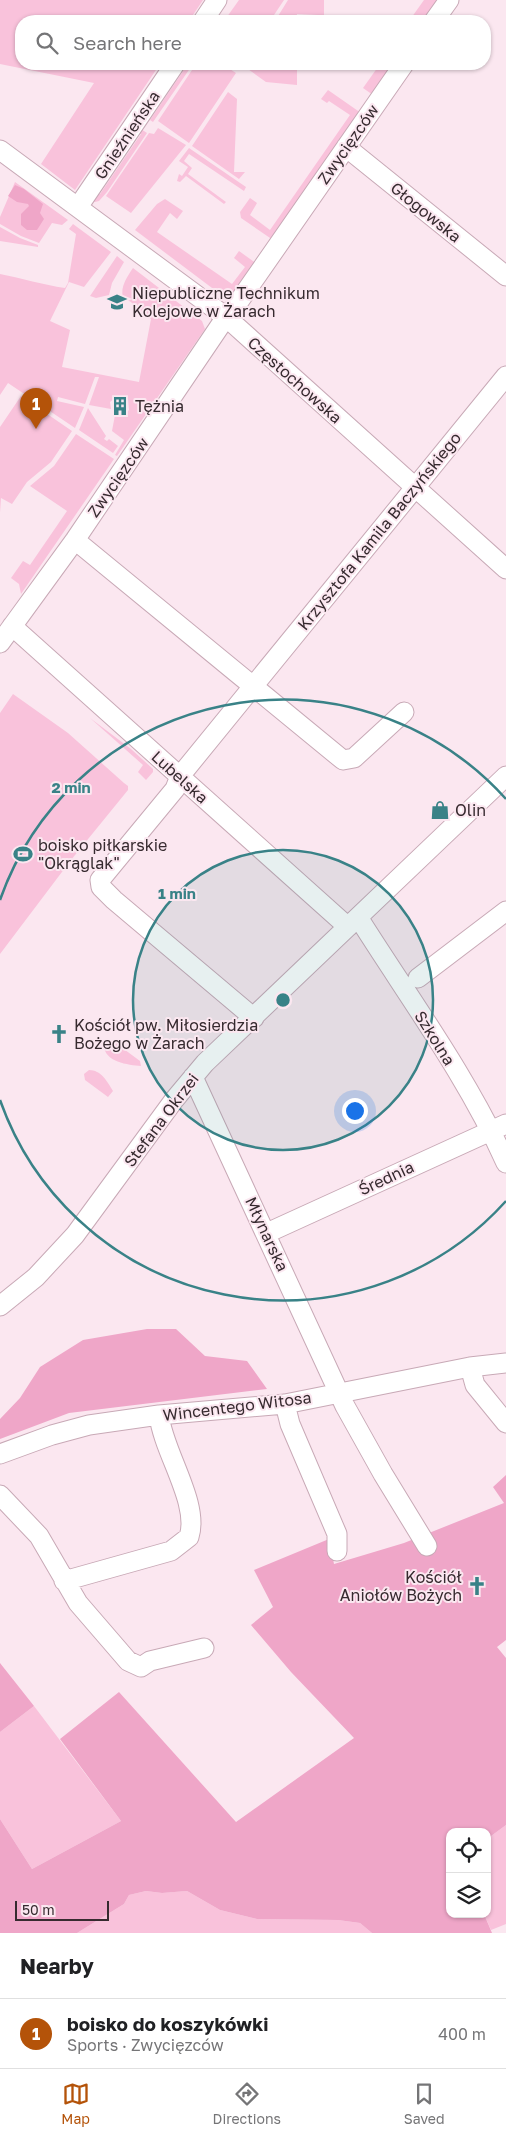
<!DOCTYPE html>
<meta charset="utf-8">
<style>
body{margin:0;font-family:"Golos Text",sans-serif;background:#f2f2f2;color:#202124}
.controls{position:absolute;right:15px;bottom:15px;display:grid;overflow:hidden;border-radius:10px;box-shadow:0 1px 4px #0004}
.controls button{width:45px;height:45px;display:grid;place-items:center;padding:0;border:0;border-bottom:1px solid #e0e0e0;background:#fff;color:#202124;font:25px sans-serif}
.scale{position:absolute;left:15px;bottom:12px;width:94px;box-sizing:border-box;padding-left:5px;border:2px solid #362a2f;border-top:0;font-size:14px;line-height:18px;white-space:nowrap;color:#362a2f;-webkit-text-stroke:4px #fbe7f0;paint-order:stroke}
.you{position:absolute;left:354px;top:1110px;width:18px;height:18px;margin:-12px;border:4px solid #fff;border-radius:50%;background:#1a73e8;box-shadow:0 0 0 8px #1a73e833}
.badge{display:grid;place-items:center;width:32px;height:32px;border-radius:50%;background:#b45309;color:#fff;font-size:16px;font-weight:700}
.pin{position:absolute;translate:-50% -41px;filter:drop-shadow(0 1px 2px #0008)}
.pin::after{content:'';position:absolute;top:26px;width:18px;height:15px;background:inherit;clip-path:polygon(0 0,100% 0,50% 100%)}
.list{margin:0;padding:0;list-style:none}
h2{display:flex;justify-content:space-between;align-items:center;height:65px;margin:0;padding:0 20px;font-size:21px}
h2 small{font-size:16px;font-weight:400;color:#757577}
.list li{display:grid;grid-template-columns:32px 1fr auto;gap:15px;align-items:center;box-sizing:border-box;height:70px;padding:0 20px;border-top:1px solid #e0e0e0}
.list b{display:block;font-size:19px;white-space:nowrap}
.list p{margin:0;font-size:16px;white-space:nowrap;color:#757577}
.list em{font-size:16px;font-style:normal;color:#757577}
.icon{flex:none;width:28px;height:28px;fill:none;stroke:currentColor;stroke-width:2;stroke-linecap:round;stroke-linejoin:round}
.map{position:relative;flex:none;width:506px;height:1933px;overflow:hidden}
.search{position:absolute;background:#fff;box-shadow:0 1px 4px #0004;left:15px;right:15px;top:15px;height:55px;display:flex;align-items:center;gap:12px;box-sizing:border-box;padding:0 18px;border-radius:20px;color:#757577;font-size:19px}
.sheet{height:135px;background:#fff}
nav{display:flex;justify-content:space-around;align-items:center;box-sizing:border-box;height:70px;border-top:1px solid #e0e0e0;background:#fff;font-size:14px;color:#757577}
nav a{display:grid;justify-items:center;gap:2px}
nav .on{color:#b45309}
.map>svg:first-child{display:block}
.green{fill:#f9c2db}
.forest{fill:#efa6c8}
.lines{fill:none;stroke-linecap:round;stroke-linejoin:round}
.minor-casing{stroke:#c8a9b6;stroke-width:21}
.minor{stroke:#fff;stroke-width:19}
.ring{fill:none;stroke:#398287;stroke-width:2.5}
.labels{text-anchor:middle;stroke-width:4;stroke-linejoin:round;paint-order:stroke}
.street-label{font-size:16px;fill:#362a2f;stroke:#fbe7f0}
.poi-label{font-size:16px;fill:#362a2f;stroke:#fbe7f0;text-anchor:start}
.centre{fill:#398287;stroke:#fbe7f0;stroke-width:2.5}
.ring-label{font-size:15px;text-anchor:middle;font-weight:bold;fill:#398287;stroke:#fbe7f0;stroke-width:4;stroke-linejoin:round;paint-order:stroke}
</style>
<div class="map">
<svg width="506" height="1933" viewBox="0 0 506 1933">
<rect width="100%" height="100%" fill="#fbe7f0"/>
<!-- green -->
<path class="green" d="M 0,0 L 203,0 L 189,21 L 21,21 L 21,64 L 160,64 L 75,190 L 41,164 L 94,83 L 0,64 Z
M 239,0 L 284,0 L 270,21 L 224,21 Z
M 288,0 L 324,0 L 324,21 L 319,21 L 318,15 L 297,14 L 296,21 L 275,21 Z
M 424,0 L 440,0 L 425,21 L 409,21 Z
M 188,64 L 193,64 L 153,122 L 150,120 Z
M 196,64 L 222,64 L 236,73 L 189,143 L 158,121 Z
M 247,64 L 297,64 L 297,85 L 266,82 L 245,67 Z
M 380,64 L 395,64 L 373,95 L 363,88 Z
M 328,90 L 361,113 L 273,240 L 241,218 L 240,212 L 250,198 L 257,203 L 250,215 L 270,230 L 350,115 L 329,101 L 327,103 L 321,99 Z
M 228,92 L 237,99 L 234,172 L 245,172 L 239,179 L 192,146 Z
M 138,127 L 147,133 L 107,192 L 99,201 L 95,202 L 92,201 L 92,195 L 100,194 L 141,134 L 133,134 Z
M 158,128 L 186,145 L 131,213 L 106,196 L 149,133 L 154,134 Z
M 189,148 L 246,187 L 244,191 L 189,154 L 184,161 L 192,168 L 188,174 L 226,202 L 224,204 L 186,176 L 180,182 L 177,181 L 179,174 L 182,176 L 188,167 L 179,161 Z
M 15,182 L 68,220 L 62,225 L 52,223 L 39,243 L 21,236 L 0,224 L 0,217 Z
M 165,199 L 183,211 L 177,219 L 170,213 L 157,232 L 232,284 L 245,267 L 234,258 L 239,251 L 257,264 L 232,299 L 228,300 L 135,230 L 157,204 Z
M 73,224 L 111,252 L 84,287 L 69,282 L 50,321 L 70,330 L 62,367 L 139,382 L 151,319 L 142,312 L 140,313 L 131,302 L 123,298 C 120,287 127,277 133,268 L 202,321 L 205,329 L 117,456 L 115,455 L 124,440 L 112,431 L 115,415 L 122,417 L 129,410 L 128,399 L 118,396 L 110,402 L 111,409 L 89,405 L 99,377 L 95,377 L 85,404 L 58,397 L 57,401 L 84,407 L 75,428 L 8,383 L 0,395 L 0,274 C 22,278 43,285 65,288 L 68,283 L 76,234 L 69,229 Z
M 0,227 L 20,238 L 38,245 L 38,247 L 0,241 Z
M 117,256 L 124,262 L 112,283 L 109,295 L 96,298 L 90,296 Z
M 21,396 L 72,431 L 51,462 L 27,482 L 12,504 L 1,498 L 0,513 L 0,427 Z
M 88,408 L 106,436 L 104,439 L 107,441 L 109,439 L 118,446 L 113,453 L 79,430 Z
M 76,434 L 114,459 L 21,594 L 19,584 L 11,578 L 23,561 L 30,565 L 67,511 L 30,486 L 54,466 Z
M 13,694 L 68,733 L 124,783 L 128,786 L 128,790 L 71,860 L 0,954 L 0,713 Z
M 90,718 L 131,749 L 153,769 L 153,772 L 146,780 L 138,772 L 143,765 Z
M 108,1041 L 113,1041 L 140,1061 L 141,1066 C 128,1065 103,1062 104,1044 Z
M 89,1070 C 101,1070 107,1081 113,1091 L 108,1097 L 85,1080 L 84,1074 Z
M 34,1706 L 121,1821 L 32,1869 L 0,1819 L 0,1732 Z
M 506,1825 L 506,1924 L 491,1930 L 484,1914 L 487,1914 L 487,1839 Z
M 146,1891 L 162,1893 L 187,1891 L 220,1910 L 257,1919 L 338,1920 L 360,1923 L 372,1933 L 77,1933 L 124,1904 L 129,1895 Z"/>
<!-- forest -->
<path class="forest" d="M 15,185 L 24,189 L 43,204 L 40,213 L 44,219 L 37,230 L 27,230 L 21,225 L 21,214 L 29,206 L 28,204 L 17,202 L 8,196 Z
M 147,1329 L 176,1329 L 205,1356 L 247,1361 L 267,1389 L 69,1413 L 0,1439 L 0,1419 L 20,1398 L 40,1367 L 83,1340 Z
M 506,1475 L 506,1640 L 497,1647 L 506,1658 L 506,1825 L 487,1839 L 487,1832 L 450,1832 L 450,1914 L 484,1914 L 492,1933 L 372,1933 L 360,1923 L 338,1920 L 257,1919 L 220,1910 L 187,1891 L 162,1893 L 146,1891 L 129,1895 L 124,1904 L 77,1933 L 0,1933 L 0,1819 L 32,1869 L 121,1821 L 60,1739 L 119,1692 L 236,1822 L 354,1738 L 291,1672 L 251,1625 L 273,1607 L 254,1570 L 329,1539 L 334,1564 L 404,1543 L 504,1503 L 493,1487 Z
M 0,1663 L 34,1706 L 0,1732 Z"/>
<g class="lines">
<!-- minor casing -->
<g class="minor-casing">
<path id="minor" d="M 203,21 L 217,0
M 434,21 L 449,0
M 346,147 L 506,276
M 0,150 L 226,317 L 506,569
M 78,207 L 175,64
M 75,540 L 343,760 L 354,758 L 404,712
M 12,626 L 348,927
M 0,643 L 75,540 L 226,317 L 235,307 L 404,64
M 358,917 C 409,998 467,1076 506,1163
M 418,978 L 506,911
M 254,1018 L 114,900 L 101,887 L 100,880 L 175,789 L 180,776 L 506,376
M 193,1077 L 345,1406 L 383,1474 L 427,1546
M 267,1233 L 506,1124
M 0,1306 L 36,1277 L 75,1235 L 174,1100 L 205,1063 L 506,776
M 470,1367 L 475,1385 L 506,1423
M 285,1404 L 290,1424 L 337,1534 L 337,1551
M 0,1454 L 52,1435 L 89,1425 L 159,1415 L 285,1404 L 470,1367 L 506,1363
M 0,1495 L 39,1536 L 78,1603 L 128,1661 L 141,1667 L 150,1661 L 204,1648
M 64,1581 L 171,1551 L 189,1537 C 200,1503 163,1452 159,1415"/>
</g>
<!-- minor -->
<use href="#minor" class="minor"/>
</g>
<!-- distance rings -->
<circle cx="283" cy="1000" r="150" fill="#398287" fill-opacity=".12"/>
<g class="ring">
<circle cx="283" cy="1000" r="150"/>
<path d="M506 1201A300 300 0 0 1 0 1100M0 900A300 300 0 0 1 506 799"/>
</g>
<!-- icons -->
<defs>
<g id="school-bare" transform="scale(1.5)"><path d="M0-5L7-2L0 1L-7-2ZM-4 1L0 2.5L4 1V4Q0 6-4 4Z" fill="#398287" stroke="#fbe7f0" stroke-width="2.5" paint-order="stroke"/></g>
<g id="building-bare" transform="scale(1.5)"><path d="M-4-6H4V6H1V3H-1V6H-4ZM-2.5-4.3h1.7v1.8h-1.7ZM.8-4.3h1.7v1.8H.8ZM-2.5-1h1.7V.8h-1.7ZM.8-1h1.7V.8H.8Z" fill="#398287" stroke="#fbe7f0" stroke-width="2.5" paint-order="stroke"/></g>
<g id="shop-bare" transform="scale(1.5)"><path d="M-5-2.5h2.3a2.7 3.5 0 0 1 5.4 0H5L5.5 6h-11ZM-1.5-2.5h3a1.5 2.3 0 0 0-3 0Z" fill="#398287" stroke="#fbe7f0" stroke-width="2.5" paint-order="stroke"/></g>
<g id="stadium-bare" transform="scale(1.5)"><path d="M0-5a6.5 5 0 1 0 0 10a6.5 5 0 1 0 0-10ZM-3.5-1.8h7v3.6h-7Z" fill="#398287" stroke="#fbe7f0" stroke-width="2.5" paint-order="stroke"/></g>
<g id="church-bare" transform="scale(1.5)"><path d="M-1.2-6h2.4v3.5h3.3v2.4h-3.3V6h-2.4V-.1h-3.3v-2.4h3.3Z" fill="#398287" stroke="#fbe7f0" stroke-width="2.5" paint-order="stroke"/></g>
</defs>
<g fill-rule="evenodd">
<use href="#school-bare" x="117" y="302"/>
<use href="#building-bare" x="120" y="406"/>
<use href="#shop-bare" x="440" y="810"/>
<use href="#stadium-bare" x="23" y="854"/>
<use href="#church-bare" x="59" y="1034"/>
<use href="#church-bare" x="477" y="1586"/>
</g>
<g class="labels">
<!-- street labels -->
<g class="street-label">
<text transform="translate(127 135) rotate(-56)" y="6">Gnieźnieńska</text>
<text transform="translate(348 144) rotate(-55)" y="6">Zwycięzców</text>
<text transform="translate(426 212) rotate(39)" y="6">Głogowska</text>
<text transform="translate(295 380) rotate(42)" y="6">Częstochowska</text>
<text transform="translate(118 477) rotate(-55)" y="6">Zwycięzców</text>
<text transform="translate(379 531) rotate(-51)" y="6">Krzysztofa Kamila Baczyńskiego</text>
<text transform="translate(180 777) rotate(42)" y="6">Lubelska</text>
<text transform="translate(435 1038) rotate(58)" y="6">Szkolna</text>
<text transform="translate(161 1120) rotate(-53)" y="6">Stefana Okrzei</text>
<text transform="translate(386 1178) rotate(-25)" y="6">Średnia</text>
<text transform="translate(267 1234) rotate(65)" y="6">Młynarska</text>
<text transform="translate(237 1406) rotate(-7)" y="6">Wincentego Witosa</text>
</g>
<!-- poi labels -->
<g class="poi-label">
<text x="132" y="299">Niepubliczne Technikum<tspan x="132" dy="18">Kolejowe w Żarach</tspan></text>
<text x="135" y="412">Tężnia</text>
<text x="455" y="816">Olin</text>
<text x="38" y="851">boisko piłkarskie<tspan x="38" dy="18">"Okrąglak"</tspan></text>
<text x="74" y="1031">Kościół pw. Miłosierdzia<tspan x="74" dy="18">Bożego w Żarach</tspan></text>
<text x="462" y="1583" text-anchor="end">Kościół<tspan x="462" dy="18">Aniołów Bożych</tspan></text>
</g>
</g>
<circle cx="283" cy="1000" r="8" class="centre"/>
<g class="ring-label">
<text x="71" y="793">2 min</text>
<text x="177" y="899">1 min</text>
</g>
</svg>
<div class="controls">
<button><svg class="icon" aria-label="locate" viewBox="0 0 24 24"><circle cx="12" cy="12" r="6"/><path d="M12 2v4M12 18v4M2 12h4M18 12h4"/></svg></button>
<button><svg class="icon" aria-label="layers" viewBox="0 0 24 24"><path d="M12 4l9 5-9 5-9-5zM3 14l9 5 9-5"/></svg></button>
</div>
<div class="scale">50 m</div>
<div class="you"></div>
<div class="pin badge" style="left:36px;top:429px">1</div>
<div class="search"><svg class="icon" aria-label="search" viewBox="0 0 24 24"><circle cx="10" cy="10" r="6"/><path d="M15 15l6 6"/></svg>Search here</div>
</div>
<section class="sheet">
<h2>Nearby<small></small></h2>
<ul class="list">
<li><span class="badge">1</span><div><b>boisko do koszykówki</b><p>Sports · Zwycięzców</p></div><em>400 m</em></li>
</ul>
</section>
<nav>
<a class="on"><svg class="icon" aria-label="map" viewBox="0 0 24 24"><path d="M3 6l6-2 6 2 6-2v14l-6 2-6-2-6 2zM9 4v14M15 6v14"/></svg>Map</a>
<a><svg class="icon" aria-label="directions" viewBox="0 0 24 24"><path d="M12 3l9 9-9 9-9-9zM9 14v-3h6M13 9l2 2-2 2"/></svg>Directions</a>
<a><svg class="icon" aria-label="saved" viewBox="0 0 24 24"><path d="M7 4h10v16l-5-4-5 4z"/></svg>Saved</a>
</nav>
